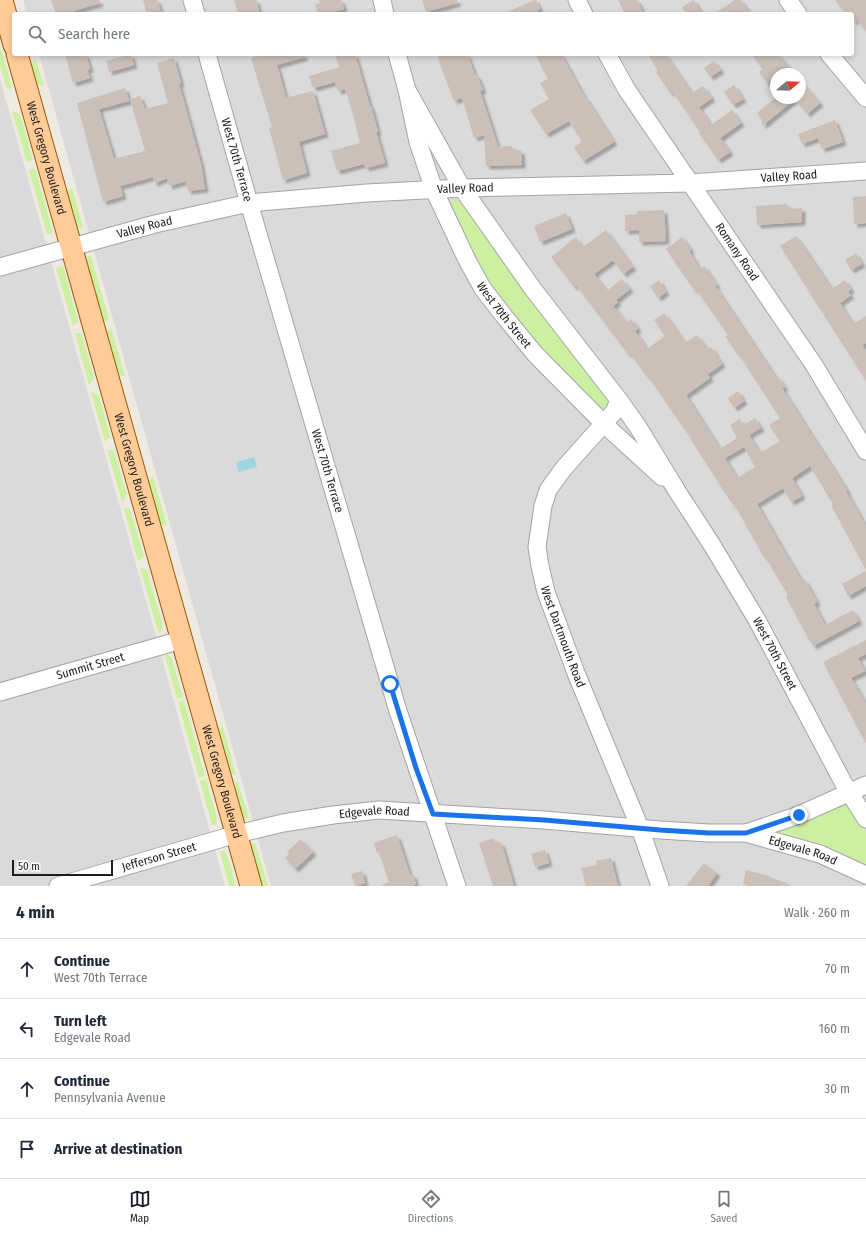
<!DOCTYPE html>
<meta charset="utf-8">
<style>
body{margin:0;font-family:"Fira Sans Condensed",sans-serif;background:#f6f6f7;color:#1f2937}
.compass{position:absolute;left:770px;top:68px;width:36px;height:36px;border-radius:50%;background:#fff;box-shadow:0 2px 6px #0003;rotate:71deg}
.scale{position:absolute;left:12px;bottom:10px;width:101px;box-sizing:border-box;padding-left:4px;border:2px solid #1d1d1d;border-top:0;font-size:11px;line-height:14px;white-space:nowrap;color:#1d1d1d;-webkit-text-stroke:3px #fff;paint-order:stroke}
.stop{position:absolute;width:12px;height:12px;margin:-9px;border:3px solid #1a73e8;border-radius:50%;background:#fff}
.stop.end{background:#1a73e8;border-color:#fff;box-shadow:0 1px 4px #0008}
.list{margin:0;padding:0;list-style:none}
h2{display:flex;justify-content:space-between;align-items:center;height:52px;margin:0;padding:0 16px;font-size:17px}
h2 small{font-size:13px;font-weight:400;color:#747a83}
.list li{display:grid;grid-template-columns:26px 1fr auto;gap:12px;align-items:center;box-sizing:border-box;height:60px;padding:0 16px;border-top:1px solid #e0e1e3}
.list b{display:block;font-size:15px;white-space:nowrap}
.list p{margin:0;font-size:13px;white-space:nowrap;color:#747a83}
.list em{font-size:13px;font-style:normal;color:#747a83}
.icon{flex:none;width:22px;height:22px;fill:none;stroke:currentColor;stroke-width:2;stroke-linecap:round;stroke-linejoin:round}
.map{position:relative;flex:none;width:866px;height:886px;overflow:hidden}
.search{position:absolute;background:#fff;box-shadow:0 2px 6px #0003;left:12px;right:12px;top:12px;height:44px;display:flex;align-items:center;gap:10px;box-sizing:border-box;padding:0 14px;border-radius:4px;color:#747a83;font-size:15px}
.sheet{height:292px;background:#fff}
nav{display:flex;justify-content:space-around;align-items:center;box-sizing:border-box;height:56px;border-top:1px solid #e0e1e3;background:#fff;font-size:11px;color:#747a83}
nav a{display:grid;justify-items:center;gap:2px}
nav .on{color:#111827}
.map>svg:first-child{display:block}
.residential{fill:#dbdada;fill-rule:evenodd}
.grass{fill:#ccefa2}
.water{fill:#9dd6e2}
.building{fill:#cbbfb7;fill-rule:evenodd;filter:url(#shadow)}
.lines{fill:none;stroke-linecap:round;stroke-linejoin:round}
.minor-casing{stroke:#a4a4a4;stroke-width:19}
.major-casing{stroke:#965b00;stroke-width:23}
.minor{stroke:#fff;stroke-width:17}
.major{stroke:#ffcb97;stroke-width:21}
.route{stroke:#1a73e8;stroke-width:5}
.labels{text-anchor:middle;stroke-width:3;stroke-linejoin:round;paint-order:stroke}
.street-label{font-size:12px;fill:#1d1d1d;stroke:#fff}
</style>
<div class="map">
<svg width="866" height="886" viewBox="0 0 866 886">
<defs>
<filter id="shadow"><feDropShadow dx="3.5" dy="3.5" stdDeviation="1" flood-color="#0004"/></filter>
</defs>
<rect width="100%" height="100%" fill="#efeae1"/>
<!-- residential -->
<path class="residential" d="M 23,0 L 866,0 L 866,886 L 271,886 L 39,54 L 852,54 L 852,14 L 27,14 ZM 776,74 L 800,74 L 800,98 L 776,98 Z
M 0,79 L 156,636 L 225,886 L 0,886 Z"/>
<!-- grass -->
<path class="grass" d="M 0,50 L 2,51 L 12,88 L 7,89 L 0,66 Z
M 36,59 L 44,86 L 36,84 L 31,64 Z
M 12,111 L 20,114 L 33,160 L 27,162 Z
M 35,168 L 52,229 L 52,233 L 47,234 L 29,170 Z
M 72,188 L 83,227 L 79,228 L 76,225 L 67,191 Z
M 454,201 L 458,201 L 462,204 L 608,398 L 608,402 L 604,407 L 600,408 L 545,355 L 487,283 L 448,207 L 450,203 Z
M 91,256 L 109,320 L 103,322 L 85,257 Z
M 63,266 L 78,321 L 73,326 L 56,268 Z
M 111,327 L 125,376 L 118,375 L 107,332 Z
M 75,333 L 80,333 L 82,335 L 94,378 L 89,385 Z
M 91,392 L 99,395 L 110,436 L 105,442 Z
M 107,449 L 114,451 L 127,495 L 122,502 Z
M 153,476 L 167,526 L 159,523 L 148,482 Z
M 128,508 L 130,509 L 144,556 L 138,561 L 124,509 Z
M 140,567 L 147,570 L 163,626 L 160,633 L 157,629 Z
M 165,652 L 172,659 L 183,697 L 177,699 L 165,656 Z
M 184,700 L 205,776 L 199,778 L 178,702 Z
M 223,726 L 236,775 L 229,773 L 218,733 L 219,729 Z
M 206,779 L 217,818 L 217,824 L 212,825 L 200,781 Z
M 238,782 L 249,819 L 245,818 L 240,812 L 234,789 L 236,783 Z
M 842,803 C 848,805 864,826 866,832 C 866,839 866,860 866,867 L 781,836 L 772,831 Z
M 255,843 L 268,886 L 261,886 L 249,844 Z
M 224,851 L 227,854 L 236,886 L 229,886 L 220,852 Z"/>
<!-- water -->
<path class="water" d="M 254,457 L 257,467 L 239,472 L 236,462 Z"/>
<!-- building -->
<path class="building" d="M 51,0 L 99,0 L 100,3 L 74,11 L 74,14 L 56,14 Z
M 143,0 L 157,0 L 161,12 L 147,14 Z
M 234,0 L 256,0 L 260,14 L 238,14 Z
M 319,0 L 341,0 L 344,9 L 326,14 L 318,14 L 315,4 L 320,3 Z
M 422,0 L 457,0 L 457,3 L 426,12 Z
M 534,0 L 536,0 L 540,9 L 537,10 L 539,14 L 503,14 Z
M 618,0 L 637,0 L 644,14 L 625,14 Z
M 694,0 L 702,14 L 686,14 L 682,7 Z
M 735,0 L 741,0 L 750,14 L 714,14 Z
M 835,0 L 866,0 L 866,31 L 856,19 L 853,22 L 852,14 L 847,14 Z
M 65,54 L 86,54 L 90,69 L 87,70 L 90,78 L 73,83 Z
M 131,54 L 134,65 L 109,72 L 106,61 Z
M 264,54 L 304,54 L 305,57 L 277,65 L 286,98 L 313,91 L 325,134 L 299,142 L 307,173 L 283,180 L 269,128 L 272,127 L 251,58 Z
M 335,54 L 355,54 L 370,106 L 371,106 L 378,132 L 376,132 L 385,163 L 366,168 L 364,164 L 337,171 L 331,151 L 360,143 L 352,111 L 345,89 L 338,91 L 335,82 L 313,88 L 309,76 L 339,67 Z
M 437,54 L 467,54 L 475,75 L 477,75 L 483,90 L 480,91 L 498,147 L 512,146 L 512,151 L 521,150 L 522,165 L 486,166 L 484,135 L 474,138 L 462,98 L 454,101 L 439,62 L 440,62 Z
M 535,54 L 561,54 L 585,98 L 586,98 L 614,142 L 583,161 L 574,147 L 582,142 L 569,121 L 546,134 L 530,110 L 549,99 L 540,83 L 548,79 Z
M 648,54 L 665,54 L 692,93 L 703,86 L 712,98 L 699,107 L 711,125 L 732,110 L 741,123 L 720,138 L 730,152 L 718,160 L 699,133 L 700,132 L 672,91 L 670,93 L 656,72 L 658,71 Z
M 751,54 L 778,54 L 789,68 L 780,74 L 776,74 L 776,77 L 767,83 L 759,72 L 763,69 Z
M 174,58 L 181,83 L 179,84 L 201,164 L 205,189 L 188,191 L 186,181 L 169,186 L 167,178 L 154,183 L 153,177 L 120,186 L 123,196 L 103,202 L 77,103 L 125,88 L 129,101 L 99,109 L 114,159 L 145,151 L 130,99 L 140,96 L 145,109 L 168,103 L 157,63 Z
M 714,61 L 721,70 L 710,77 L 704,68 Z
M 800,80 L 820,103 L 807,114 L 795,99 L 762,126 L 762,120 L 757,113 L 775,98 L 800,98 Z
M 734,85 L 743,99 L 733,105 L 724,92 Z
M 835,120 L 843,142 L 822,149 L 818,138 L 802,144 L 798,134 Z
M 866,196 L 866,223 L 854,224 L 853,197 Z
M 787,204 L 788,209 L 802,208 L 802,222 L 757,225 L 756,206 Z
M 664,210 L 666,241 L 639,242 L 639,230 L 625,231 L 625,215 L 637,214 L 637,211 Z
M 566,213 L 572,229 L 540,242 L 534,226 Z
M 606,230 L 633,267 L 623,274 L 613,260 L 594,274 L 607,291 L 622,279 L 630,289 L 616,300 L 618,302 L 613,306 L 627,323 L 631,319 L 638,328 L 635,331 L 647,349 L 665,336 L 654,320 L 664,313 L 683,340 L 684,339 L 686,342 L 697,335 L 707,349 L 711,347 L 722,364 L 708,374 L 710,378 L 686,395 L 720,449 L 737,438 L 730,425 L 740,419 L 743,426 L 755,418 L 761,428 L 749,435 L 760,453 L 780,441 L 769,425 L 780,418 L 738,353 L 737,354 L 725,336 L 728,335 L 696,289 L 694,290 L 666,249 L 682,237 L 691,250 L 689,251 L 700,269 L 704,266 L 717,285 L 715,286 L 777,379 L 779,378 L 785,387 L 782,388 L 847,490 L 846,491 L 866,526 L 866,570 L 831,505 L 833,504 L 810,466 L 792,478 L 802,496 L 791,502 L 783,488 L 757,504 L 788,558 L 802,581 L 805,580 L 817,602 L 814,604 L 825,625 L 853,610 L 859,621 L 813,646 L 810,640 L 809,640 L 786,597 L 788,595 L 766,558 L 765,559 L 734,504 L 733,505 L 718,482 L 687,433 L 648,376 L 647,377 L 630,353 L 628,354 L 576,285 L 574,287 L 551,257 L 576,237 L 583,247 ZM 744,447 L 755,467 L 737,478 L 725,458 Z
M 796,236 L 832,289 L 845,280 L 851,289 L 848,292 L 851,295 L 840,303 L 851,321 L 853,319 L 855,323 L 866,316 L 866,343 L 862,345 L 866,351 L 866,381 L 780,246 Z
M 856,253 L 862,264 L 851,270 L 845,260 Z
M 659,280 L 666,292 L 658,298 L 650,286 Z
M 738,391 L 744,401 L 734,408 L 728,398 Z
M 866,571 L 866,586 L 848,596 L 842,584 Z
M 866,640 L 866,654 L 858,658 L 865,671 L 851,678 L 866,704 L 866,744 L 823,662 Z
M 397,835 L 410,875 L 413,874 L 416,884 L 413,885 L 414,886 L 383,886 L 383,884 L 389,882 L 379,852 L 377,853 L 374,843 Z
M 494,838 L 495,843 L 501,842 L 514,886 L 493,886 L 479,843 Z
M 301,839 L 313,852 L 295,869 L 285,858 L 289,854 L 287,852 Z
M 545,850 L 549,863 L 535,867 L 531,854 Z
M 611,858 L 618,886 L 586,886 L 581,868 L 597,865 L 596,861 Z
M 704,863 L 717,873 L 708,886 L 686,886 Z
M 746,870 L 770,876 L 769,877 L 789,884 L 789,886 L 749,886 L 743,884 Z
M 362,871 L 365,883 L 355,886 L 351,874 Z"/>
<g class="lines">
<!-- minor casing -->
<g class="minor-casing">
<g id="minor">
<path d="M 192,0 L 196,14"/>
<path d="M 382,0 L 385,14"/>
<path d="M 577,0 L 584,14"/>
<path d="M 788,0 L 798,14"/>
<path id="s1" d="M 207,54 L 249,203 L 398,711 L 457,886"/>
<path id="s2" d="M 397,54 L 407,90 L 418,142 L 434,190 L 467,260 L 483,289 L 504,316 L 535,354 L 604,424 L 662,477"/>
<path id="s3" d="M 607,54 L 627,90 L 814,365 L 866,451"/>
<path d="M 829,54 L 866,98"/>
<path id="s4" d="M 407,90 L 462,188 L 533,289 L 619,400 L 638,427 L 677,491 L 712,545 L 757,620 L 844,784 L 866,819"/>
<path id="s5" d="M 0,267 L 155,224 L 249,203 L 367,193 L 462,188 L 689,183 L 866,171"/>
<path id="s6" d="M 619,400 L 614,412 L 564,468 L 548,490 L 543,506 L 537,547 L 540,566 L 546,592 L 576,673 L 640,828 L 660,886"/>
<path id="s7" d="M 0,692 L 181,640"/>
<path d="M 746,833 L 799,815 L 866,785"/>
<path id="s8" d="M 58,886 L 237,834 L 283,823 L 333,815 L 379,810 L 544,820 L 660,830 L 709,833 L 746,833 L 820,854 L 866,875"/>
</g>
</g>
<!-- major casing -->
<g class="major-casing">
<g id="major">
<path d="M 2,0 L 14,45"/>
<path id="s9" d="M 17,54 L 251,886"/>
</g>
</g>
<!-- minor -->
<use href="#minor" class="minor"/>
<!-- major -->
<use href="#major" class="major"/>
</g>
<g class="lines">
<!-- route -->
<path class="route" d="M 390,684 L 416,768 L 433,814 L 544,820 L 660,830 L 709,833 L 746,833 L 799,815"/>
</g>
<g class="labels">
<!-- street labels -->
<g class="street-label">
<text dy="4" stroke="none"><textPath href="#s9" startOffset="108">West Gregory Boulevard</textPath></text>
<text dy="4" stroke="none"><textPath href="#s1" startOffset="110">West 70th Terrace</textPath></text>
<text dy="4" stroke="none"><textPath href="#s5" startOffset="798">Valley Road</textPath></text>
<text dy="4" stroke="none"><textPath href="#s5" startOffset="474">Valley Road</textPath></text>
<text dy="4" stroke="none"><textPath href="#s5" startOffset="150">Valley Road</textPath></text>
<text dy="4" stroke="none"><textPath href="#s3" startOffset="237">Romany Road</textPath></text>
<text dy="4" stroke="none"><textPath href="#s2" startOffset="285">West 70th Street</textPath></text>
<text dy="4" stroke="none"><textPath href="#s9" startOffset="432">West Gregory Boulevard</textPath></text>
<text dy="4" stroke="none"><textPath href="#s1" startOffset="434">West 70th Terrace</textPath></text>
<text dy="4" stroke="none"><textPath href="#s6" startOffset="267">West Dartmouth Road</textPath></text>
<text dy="4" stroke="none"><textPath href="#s4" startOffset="674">West 70th Street</textPath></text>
<text dy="4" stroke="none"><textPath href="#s7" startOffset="94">Summit Street</textPath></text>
<text dy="4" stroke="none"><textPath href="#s9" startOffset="756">West Gregory Boulevard</textPath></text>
<text dy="4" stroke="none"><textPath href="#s8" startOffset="326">Edgevale Road</textPath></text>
<text dy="4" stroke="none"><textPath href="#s8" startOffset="758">Edgevale Road</textPath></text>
<text dy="4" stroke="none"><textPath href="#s8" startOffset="105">Jefferson Street</textPath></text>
</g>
</g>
</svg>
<svg class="compass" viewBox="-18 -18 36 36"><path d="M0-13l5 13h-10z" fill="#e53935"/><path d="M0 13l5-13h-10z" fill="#747a83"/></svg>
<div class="scale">50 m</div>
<div class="stop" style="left:390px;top:684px"></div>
<div class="stop end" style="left:799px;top:815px"></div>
<div class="search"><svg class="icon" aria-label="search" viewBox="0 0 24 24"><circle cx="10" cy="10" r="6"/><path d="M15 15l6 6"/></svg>Search here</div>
</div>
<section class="sheet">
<h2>4 min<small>Walk · 260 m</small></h2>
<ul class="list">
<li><svg class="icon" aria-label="ahead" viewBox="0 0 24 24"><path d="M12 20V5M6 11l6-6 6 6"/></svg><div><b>Continue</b><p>West 70th Terrace</p></div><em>70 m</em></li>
<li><svg class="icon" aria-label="left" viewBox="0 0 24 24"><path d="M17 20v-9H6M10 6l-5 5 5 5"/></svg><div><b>Turn left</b><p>Edgevale Road</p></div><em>160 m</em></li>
<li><svg class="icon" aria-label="ahead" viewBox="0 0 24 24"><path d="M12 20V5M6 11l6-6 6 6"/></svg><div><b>Continue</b><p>Pennsylvania Avenue</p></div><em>30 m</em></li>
<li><svg class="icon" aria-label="arrive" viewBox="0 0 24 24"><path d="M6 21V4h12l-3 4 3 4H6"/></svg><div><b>Arrive at destination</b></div></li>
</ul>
</section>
<nav>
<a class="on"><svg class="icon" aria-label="map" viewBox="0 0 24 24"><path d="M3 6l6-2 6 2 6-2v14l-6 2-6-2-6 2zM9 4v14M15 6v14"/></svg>Map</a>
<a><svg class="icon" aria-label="directions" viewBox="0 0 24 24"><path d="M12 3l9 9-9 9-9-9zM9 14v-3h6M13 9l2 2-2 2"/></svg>Directions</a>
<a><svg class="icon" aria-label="saved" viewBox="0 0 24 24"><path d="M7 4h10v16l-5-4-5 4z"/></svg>Saved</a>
</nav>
